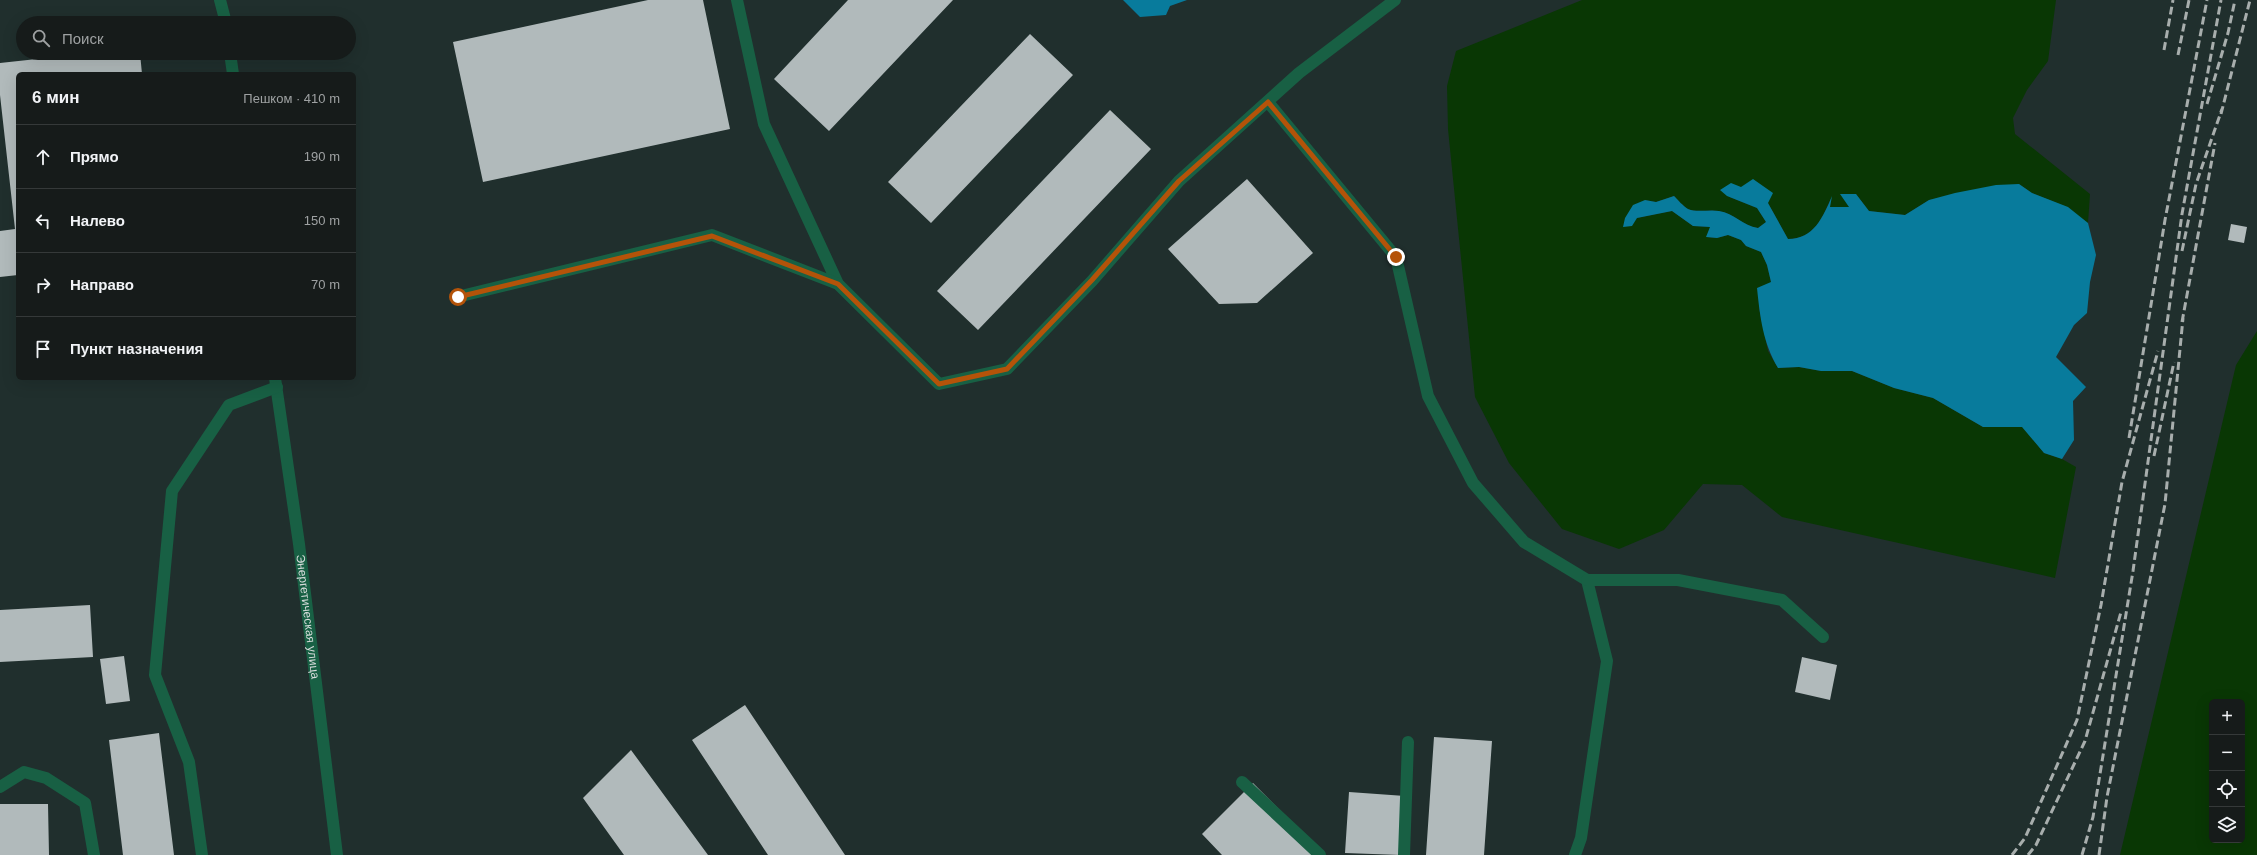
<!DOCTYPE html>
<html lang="ru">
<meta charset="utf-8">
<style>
body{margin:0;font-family:Arial,sans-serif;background:#232827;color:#f1f3f6}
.controls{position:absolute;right:12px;bottom:12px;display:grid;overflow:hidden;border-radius:6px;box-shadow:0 4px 16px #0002}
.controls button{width:36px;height:36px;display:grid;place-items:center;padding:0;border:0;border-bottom:1px solid #353939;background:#161b1a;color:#f1f3f6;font:20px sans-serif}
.stop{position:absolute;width:12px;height:12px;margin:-9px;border:3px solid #b45309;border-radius:50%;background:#fff}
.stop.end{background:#b45309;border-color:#fff;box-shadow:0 1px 4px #0008}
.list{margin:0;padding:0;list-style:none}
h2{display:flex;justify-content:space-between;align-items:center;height:52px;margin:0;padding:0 16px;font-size:17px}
h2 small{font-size:13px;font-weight:400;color:#9ea1a2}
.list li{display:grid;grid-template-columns:26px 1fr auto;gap:12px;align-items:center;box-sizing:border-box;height:64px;padding:0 16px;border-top:1px solid #353939}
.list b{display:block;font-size:15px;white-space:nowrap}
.list em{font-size:13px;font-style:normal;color:#9ea1a2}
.icon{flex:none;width:22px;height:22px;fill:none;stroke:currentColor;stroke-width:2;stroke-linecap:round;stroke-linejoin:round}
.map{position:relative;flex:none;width:2257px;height:855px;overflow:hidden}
.search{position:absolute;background:#161b1a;box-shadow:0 4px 16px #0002;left:16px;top:16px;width:340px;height:44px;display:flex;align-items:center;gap:10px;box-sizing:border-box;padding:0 14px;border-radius:22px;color:#9ea1a2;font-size:15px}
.panel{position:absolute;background:#161b1a;box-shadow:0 4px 16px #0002;left:16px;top:72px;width:340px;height:308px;border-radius:6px}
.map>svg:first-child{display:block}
.built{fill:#202f2d;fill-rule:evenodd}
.green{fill:#093704;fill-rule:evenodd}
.water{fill:#087b9c}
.building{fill:#b1babb}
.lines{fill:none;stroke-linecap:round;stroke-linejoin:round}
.minor{stroke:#186044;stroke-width:12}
.rail{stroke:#a8aead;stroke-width:3;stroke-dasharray:8 4;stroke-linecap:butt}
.route{stroke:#b45309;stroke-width:5}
.labels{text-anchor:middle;stroke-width:4;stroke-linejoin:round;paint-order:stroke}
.street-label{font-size:12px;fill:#d7dcdb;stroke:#1d2423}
</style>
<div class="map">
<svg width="2257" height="855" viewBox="0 0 2257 855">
<rect width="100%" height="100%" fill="#1d2423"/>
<!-- built -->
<path class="built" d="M 0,0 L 2257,0 L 2257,855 L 0,855 ZM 23,23 L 349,23 L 349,53 L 23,53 ZM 18,74 L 354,74 L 354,378 L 18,378 ZM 2212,702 L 2242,702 L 2242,840 L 2212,840 Z"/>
<!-- green -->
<path class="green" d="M 1582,0 L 2056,0 L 2048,61 L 2027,90 L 2013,118 L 2015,134 L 2090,194 L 2088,223 L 2064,206 L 2032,193 L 2019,184 L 1929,200 L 1905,215 L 1869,211 L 1856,194 L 1841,194 L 1850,207 L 1829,207 L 1831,198 C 1822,219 1813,239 1788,239 L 1768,203 L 1727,196 L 1757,208 L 1766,222 L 1758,228 C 1743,226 1734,213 1719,211 C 1709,209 1698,213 1688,209 C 1683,206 1678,200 1674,196 L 1656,202 L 1645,200 L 1637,218 L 1672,211 L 1693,226 L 1710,227 L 1707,237 L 1717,238 L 1728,235 L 1741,240 L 1746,246 L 1761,252 L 1767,265 L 1771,282 L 1759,308 L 1768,351 L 1778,368 L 1799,367 L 1821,371 L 1852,371 L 1894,388 L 1933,398 L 1983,427 L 2023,427 L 2044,453 L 2062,459 L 2076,467 L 2055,578 L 1782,517 L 1742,485 L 1703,484 L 1664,530 L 1619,549 L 1562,529 L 1509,463 L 1475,397 L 1448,129 L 1447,86 L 1456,51 Z
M 2257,331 L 2257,855 L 2120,855 L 2236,365 ZM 2212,702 L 2242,702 L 2242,840 L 2212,840 Z"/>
<!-- water -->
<path class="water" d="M 1123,0 L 1187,0 L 1170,6 L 1166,15 L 1140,17 Z
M 1753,179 L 1773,193 L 1768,203 L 1788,239 C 1814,239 1823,217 1832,196 L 1830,207 L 1849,207 L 1840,194 L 1856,194 L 1869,211 L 1905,215 L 1929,200 L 1955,193 L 1996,185 L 2019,184 L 2032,193 L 2068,207 L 2088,223 L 2096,255 L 2090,282 L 2087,313 L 2074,325 L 2056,357 L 2086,387 L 2073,401 L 2074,440 L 2062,459 L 2044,453 L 2022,427 L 1983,427 L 1933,398 L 1894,388 L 1852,371 L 1821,371 L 1799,367 L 1778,368 C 1763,343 1760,317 1757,288 L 1771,282 L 1767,265 L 1761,252 L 1746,246 L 1741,240 L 1728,235 L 1717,238 L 1706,237 L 1710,227 L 1693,226 L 1672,211 L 1637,218 L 1632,226 L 1623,227 L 1625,218 L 1633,205 L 1645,200 L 1656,202 L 1674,196 C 1678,200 1683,206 1688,209 C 1698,213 1709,209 1719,211 C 1734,213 1743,226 1758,228 L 1766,222 L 1757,208 L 1727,196 L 1720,190 L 1731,183 L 1741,187 Z"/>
<!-- building -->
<path class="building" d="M 648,0 L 703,0 L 730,129 L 483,182 L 453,42 Z
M 848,0 L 953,0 L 829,131 L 774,79 Z
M 1030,34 L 1073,75 L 931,223 L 888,182 Z
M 92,53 L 140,53 L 142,74 L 18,74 L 18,275 L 0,277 L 0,231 L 15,229 L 0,95 L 0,63 Z
M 1110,110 L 1151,149 L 978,330 L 937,291 Z
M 1247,179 L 1313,253 L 1257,303 L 1219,304 L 1168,249 Z
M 2231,224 L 2247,227 L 2244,243 L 2228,240 Z
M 90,605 L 93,657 L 0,662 L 0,610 Z
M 124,656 L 130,701 L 106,704 L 100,659 Z
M 1802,657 L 1837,665 L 1830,700 L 1795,692 Z
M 745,705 L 845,855 L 768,855 L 692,740 Z
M 159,733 L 174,855 L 123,855 L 109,740 Z
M 1434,737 L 1492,741 L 1484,855 L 1426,855 Z
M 631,750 L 708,855 L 624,855 L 583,798 Z
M 1253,783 L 1324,855 L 1222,855 L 1202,834 Z
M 1349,792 L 1405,796 L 1400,855 L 1345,853 Z
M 0,804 L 48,804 L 49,855 L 0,855 Z"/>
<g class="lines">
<!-- minor -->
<g class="minor">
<path d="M 220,0 L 226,23"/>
<path d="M 737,0 L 764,124 L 838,284"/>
<path d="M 230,53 L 233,74"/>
<path d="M 1268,102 L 1396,257 L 1428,396 L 1473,483 L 1524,542 L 1587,580 L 1607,661 L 1581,838 L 1575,855"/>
<path d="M 457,297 L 712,235 L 838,284 L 939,384 L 1007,369 L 1092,281 L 1179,181 L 1299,73 L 1395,0"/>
<path id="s1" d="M 275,378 L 299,544 L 337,855"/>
<path d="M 1587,580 L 1678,580 L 1782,600 L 1823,637"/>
<path d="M 1242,782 L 1320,855"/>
<path d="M 0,787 L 24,772 L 46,778 L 85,803 L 94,855"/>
<path d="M 202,855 L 189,762 L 155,675 L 172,491 L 229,405 L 277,387"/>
<path d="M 1404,855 L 1408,742"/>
</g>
<!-- rail -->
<path class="rail" d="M 2164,50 L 2173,0
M 2178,55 L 2189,0
M 2207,104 L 2228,33 L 2235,0
M 2221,114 L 2250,0
M 2182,251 L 2196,184 L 2222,109
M 2182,322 L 2215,143
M 2129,438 L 2165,220 L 2207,0
M 2154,456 L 2174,362
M 2012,855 L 2025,838 L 2077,720 L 2101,605 L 2122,482 L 2158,351
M 2028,855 L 2036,845 L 2085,741 L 2121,612
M 2082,855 L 2093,817 L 2133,571 L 2182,214 L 2221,0
M 2099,855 L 2107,797 L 2165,504 L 2183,318"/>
</g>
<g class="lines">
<!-- route -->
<path class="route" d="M 458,297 L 712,236 L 838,284 L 939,384 L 1007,369 L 1092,280 L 1179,181 L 1268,102 L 1396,257"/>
</g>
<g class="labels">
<!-- street labels -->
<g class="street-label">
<text dy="4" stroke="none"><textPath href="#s1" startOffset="241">Энергетическая улица</textPath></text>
</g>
</g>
</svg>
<div class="controls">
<button>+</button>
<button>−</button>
<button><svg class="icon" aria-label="locate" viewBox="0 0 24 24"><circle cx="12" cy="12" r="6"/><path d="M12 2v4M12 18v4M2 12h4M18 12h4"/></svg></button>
<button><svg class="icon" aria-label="layers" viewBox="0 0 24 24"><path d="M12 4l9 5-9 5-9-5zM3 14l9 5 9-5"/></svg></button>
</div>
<div class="stop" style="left:458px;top:297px"></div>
<div class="stop end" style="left:1396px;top:257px"></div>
<div class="search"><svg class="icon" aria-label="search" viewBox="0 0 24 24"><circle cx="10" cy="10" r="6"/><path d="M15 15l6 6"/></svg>Поиск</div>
<section class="panel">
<h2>6 мин<small>Пешком · 410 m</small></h2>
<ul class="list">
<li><svg class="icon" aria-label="ahead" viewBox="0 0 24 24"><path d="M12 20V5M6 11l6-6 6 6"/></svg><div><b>Прямо</b></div><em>190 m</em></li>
<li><svg class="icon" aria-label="left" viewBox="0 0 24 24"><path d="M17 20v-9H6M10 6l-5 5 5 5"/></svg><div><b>Налево</b></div><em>150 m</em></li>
<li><svg class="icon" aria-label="right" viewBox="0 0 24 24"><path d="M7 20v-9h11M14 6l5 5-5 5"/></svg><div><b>Направо</b></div><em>70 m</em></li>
<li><svg class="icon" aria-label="arrive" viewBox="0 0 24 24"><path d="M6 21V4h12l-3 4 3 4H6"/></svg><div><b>Пункт назначения</b></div></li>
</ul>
</section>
</div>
